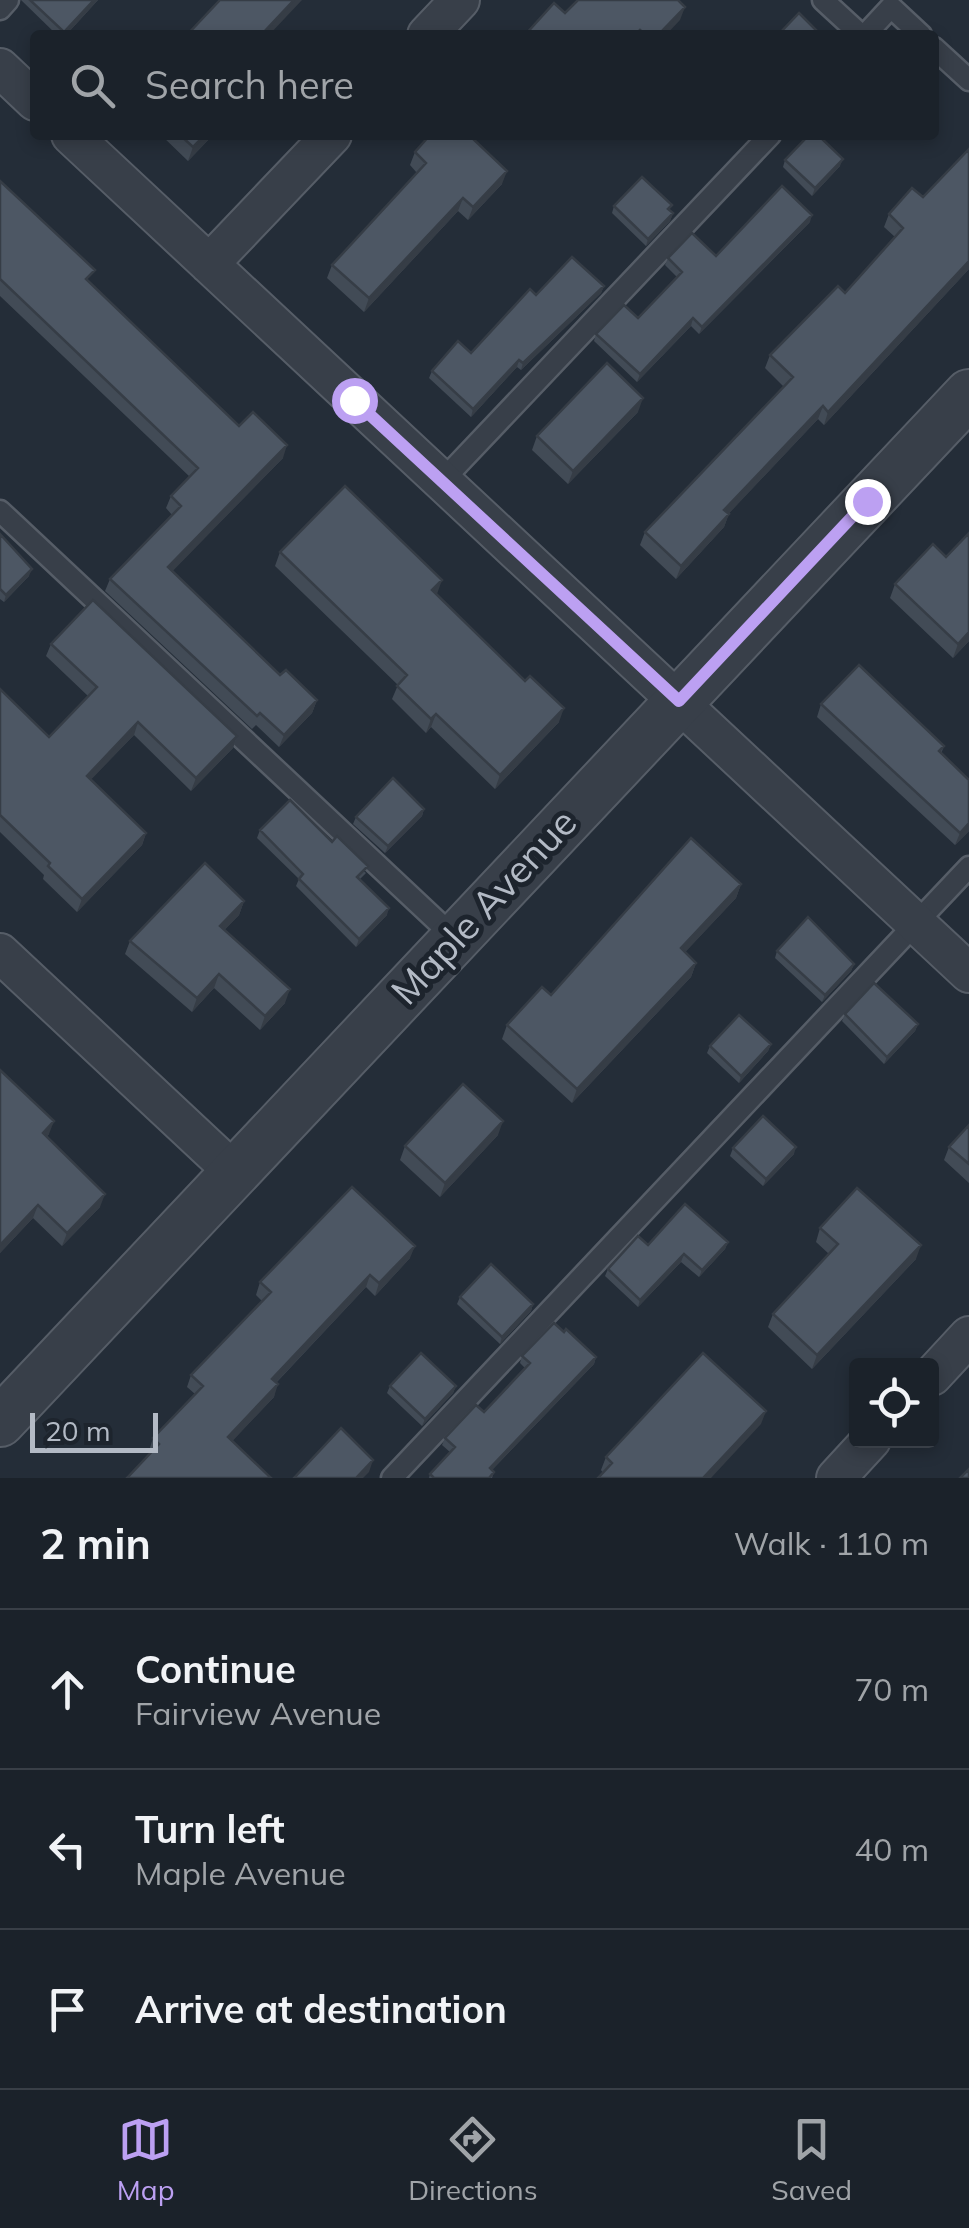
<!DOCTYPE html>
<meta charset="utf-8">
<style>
body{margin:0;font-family:Mulish,sans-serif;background:#282f36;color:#f1f3f6}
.controls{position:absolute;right:30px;bottom:30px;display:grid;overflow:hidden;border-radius:10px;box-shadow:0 5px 15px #0003}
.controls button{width:90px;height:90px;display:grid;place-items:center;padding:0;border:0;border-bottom:2px solid #393f47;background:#1b222a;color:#f1f3f6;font:50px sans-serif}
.scale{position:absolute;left:30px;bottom:25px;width:128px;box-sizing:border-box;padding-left:10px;border:5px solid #b3bac5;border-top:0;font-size:28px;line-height:35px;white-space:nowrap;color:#b3bac5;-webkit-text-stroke:8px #1d242d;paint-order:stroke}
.stop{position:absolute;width:30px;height:30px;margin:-22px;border:8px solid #bca0f2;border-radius:50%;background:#fff}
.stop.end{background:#bca0f2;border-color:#fff;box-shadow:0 2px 10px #0008}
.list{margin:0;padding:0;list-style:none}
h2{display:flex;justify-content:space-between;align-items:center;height:130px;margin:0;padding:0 40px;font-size:42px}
h2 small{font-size:32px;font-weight:400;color:#a0a4a8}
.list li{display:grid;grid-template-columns:65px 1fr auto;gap:30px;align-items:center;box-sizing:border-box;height:160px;padding:0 40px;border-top:2px solid #393f47}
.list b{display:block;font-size:38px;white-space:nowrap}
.list p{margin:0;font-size:32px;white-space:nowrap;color:#a0a4a8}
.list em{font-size:32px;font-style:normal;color:#a0a4a8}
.icon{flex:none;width:55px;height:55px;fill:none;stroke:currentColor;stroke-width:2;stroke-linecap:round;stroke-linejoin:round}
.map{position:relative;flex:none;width:969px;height:1478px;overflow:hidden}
.search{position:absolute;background:#1b222a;box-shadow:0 5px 15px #0003;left:30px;right:30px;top:30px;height:110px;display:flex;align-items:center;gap:25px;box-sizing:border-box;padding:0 35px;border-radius:10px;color:#a0a4a8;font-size:38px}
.sheet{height:610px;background:#1b222a}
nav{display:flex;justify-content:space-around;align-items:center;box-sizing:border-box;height:140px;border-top:2px solid #393f47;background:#1b222a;font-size:28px;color:#a0a4a8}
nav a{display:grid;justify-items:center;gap:5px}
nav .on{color:#bca0f2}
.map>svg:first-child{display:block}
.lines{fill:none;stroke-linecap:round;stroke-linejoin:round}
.service-casing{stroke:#565d67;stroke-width:25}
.minor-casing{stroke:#565d67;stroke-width:42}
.tertiary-casing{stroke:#565d67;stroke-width:52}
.service{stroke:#383f49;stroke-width:20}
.minor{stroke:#383f49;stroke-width:38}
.tertiary{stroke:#383f49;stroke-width:48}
.wall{fill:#424b56}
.shaded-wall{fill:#363d46}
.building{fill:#4d5764;stroke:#363d46;stroke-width:2.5}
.route{stroke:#bca0f2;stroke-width:12}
.labels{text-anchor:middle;stroke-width:10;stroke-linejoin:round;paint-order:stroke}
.street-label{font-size:38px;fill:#b3bac5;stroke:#1d242d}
</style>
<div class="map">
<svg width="969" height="1478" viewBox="0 0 969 1478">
<rect width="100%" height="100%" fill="#242d38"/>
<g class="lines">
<!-- service casing -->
<g class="service-casing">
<path id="service" d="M 823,0 L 861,35
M 0,9 L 8,0
M 865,35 L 891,7 L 921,35
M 934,48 L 969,80
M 442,481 L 770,135
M 0,511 L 455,938
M 392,1478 L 969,867"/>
</g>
<!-- minor casing -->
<g class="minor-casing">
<path id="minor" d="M 427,35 L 460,0
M 0,68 L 35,101
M 71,135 L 969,973
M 209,264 L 332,135
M 0,953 L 234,1172
M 932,1376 L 969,1336
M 836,1478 L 871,1440"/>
</g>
<!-- tertiary casing -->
<g class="tertiary-casing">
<path id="tertiary" d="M 0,1422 L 969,394"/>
</g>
<!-- service -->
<use href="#service" class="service"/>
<!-- minor -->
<use href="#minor" class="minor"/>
<!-- tertiary -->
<use href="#tertiary" class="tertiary"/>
</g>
<!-- wall -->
<path class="wall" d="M 21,0 L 98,0 L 66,35 L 57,35 Z
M 161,135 L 213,135 L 188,161 Z
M 969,149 L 969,269 L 824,425 L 818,419 L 729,513 L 724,527 L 676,579 L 640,545 L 645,532 L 784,387 L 765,368 L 770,355 L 845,293 L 895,237 L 884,227 L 889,214 L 923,197 Z
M 415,152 L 502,184 L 468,220 L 458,211 L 364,312 L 327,278 L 332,265 L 417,173 L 410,165 Z
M 785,160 L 840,166 L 812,196 L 783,167 Z
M 0,181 L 90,283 L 239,426 L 283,458 L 172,571 L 280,675 L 317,700 L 312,713 L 279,747 L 256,725 L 252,729 L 105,591 L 110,579 L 172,515 L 166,508 L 171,496 L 190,477 L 0,296 Z
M 614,206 L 670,211 L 673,213 L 670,221 L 646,246 L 612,213 Z
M 810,222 L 699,334 L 691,326 L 637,382 L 594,341 L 596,334 L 638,318 L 677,277 L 665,265 L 668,258 L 716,256 Z
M 604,286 L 601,293 L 521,370 L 517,367 L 471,417 L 429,378 L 432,371 L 471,353 L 536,295 Z
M 638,412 L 568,484 L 532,450 L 537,436 Z
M 969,533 L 969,641 L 953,658 L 890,598 L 895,584 L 946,557 Z
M 0,534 L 29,576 L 4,602 L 0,599 Z
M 280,552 L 437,594 L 436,595 L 559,722 L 495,789 L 431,727 L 426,733 L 392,699 L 398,685 L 275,566 Z
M 51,644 L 237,736 L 233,748 L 191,791 L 134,735 L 91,779 L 146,833 L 142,845 L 77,912 L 43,879 L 44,875 L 0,832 L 0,689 L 49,737 L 88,696 L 46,656 Z
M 821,704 L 944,746 L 941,754 L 969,780 L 969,831 L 955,845 L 817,717 Z
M 424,809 L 422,816 L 385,853 L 353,824 L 356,817 Z
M 260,830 L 332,842 L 366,873 L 360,879 L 387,915 L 356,947 L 296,886 L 299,879 L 257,838 Z
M 741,884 L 736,898 L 685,952 L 696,963 L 691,977 L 572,1103 L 502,1039 L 507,1025 L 551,995 Z
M 244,901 L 239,915 L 224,930 L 285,1003 L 260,1030 L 214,988 L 192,1012 L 125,954 L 130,941 Z
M 777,951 L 854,964 L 851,971 L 822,1002 L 775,958 Z
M 845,1014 L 918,1024 L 915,1031 L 884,1064 L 842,1021 Z
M 771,1044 L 768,1051 L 739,1083 L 707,1053 L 710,1046 Z
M 0,1070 L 49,1134 L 46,1137 L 100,1207 L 62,1246 L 33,1218 L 0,1253 Z
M 969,1125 L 969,1183 L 944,1160 L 949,1147 Z
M 498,1135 L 440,1197 L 400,1160 L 405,1146 Z
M 733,1148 L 794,1154 L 763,1186 L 730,1156 Z
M 820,1228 L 916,1259 L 812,1369 L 768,1327 L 773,1314 L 829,1254 L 816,1242 Z
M 728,1242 L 725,1249 L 699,1277 L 681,1262 L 638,1307 L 605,1276 L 608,1269 L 648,1245 Z
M 410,1258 L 375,1296 L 366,1287 L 276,1383 L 274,1397 L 232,1441 L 151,1453 L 149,1451 L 153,1438 L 195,1394 L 187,1387 L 191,1375 L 262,1301 L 256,1295 L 260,1282 Z
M 460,1297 L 533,1304 L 531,1311 L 500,1344 L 457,1304 Z
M 564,1332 L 596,1357 L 594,1364 L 492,1470 L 494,1472 L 492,1478 L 429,1478 L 430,1474 L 451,1453 L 442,1445 L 445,1438 L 484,1412 L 525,1368 L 520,1363 L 522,1356 Z
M 390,1386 L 456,1386 L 453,1393 L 422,1426 L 387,1393 Z
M 761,1424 L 603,1473 L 601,1470 L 606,1457 Z"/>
<!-- shaded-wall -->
<path class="shaded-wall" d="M 94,0 L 98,0 L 66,35 L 63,35 Z
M 294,0 L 302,0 L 269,35 L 261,35 Z
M 685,7 L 680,20 L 666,35 L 658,35 Z
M 205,135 L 213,135 L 188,161 L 193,147 Z
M 843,159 L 840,166 L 812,196 L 815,188 Z
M 507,171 L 502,184 L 468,220 L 473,207 Z
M 463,198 L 458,211 L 364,312 L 369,298 Z
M 673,213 L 670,221 L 646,246 L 648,239 Z
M 812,215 L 810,222 L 699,334 L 702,327 Z
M 969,261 L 969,269 L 824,425 L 828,412 Z
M 604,286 L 601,293 L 521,370 L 523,363 Z
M 693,318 L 691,326 L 637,382 L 640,374 Z
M 519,360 L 517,367 L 471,417 L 473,409 Z
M 643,398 L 638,412 L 568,484 L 573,471 Z
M 823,406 L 818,419 L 720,523 L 724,510 Z
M 287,445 L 283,458 L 164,580 L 168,567 Z
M 729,514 L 724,527 L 676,579 L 681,566 Z
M 32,569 L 29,576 L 4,602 L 6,595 Z
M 442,580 L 437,594 L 427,604 L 432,590 Z
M 969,632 L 969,641 L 953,658 L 958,644 Z
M 317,700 L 312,713 L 279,747 L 284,735 Z
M 564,708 L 559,722 L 495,789 L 500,775 Z
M 436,714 L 431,727 L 426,733 L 431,719 Z
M 138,722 L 134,735 L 83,788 L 87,776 Z
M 237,736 L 233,748 L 191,791 L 196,778 Z
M 424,809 L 422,816 L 385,853 L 388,846 Z
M 969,823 L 969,831 L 955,845 L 960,833 Z
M 146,833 L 142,845 L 77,912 L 82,899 Z
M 741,884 L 736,898 L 676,962 L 681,948 Z
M 244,901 L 239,915 L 215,940 L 220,926 Z
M 389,908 L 387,915 L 356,947 L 359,939 Z
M 696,963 L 691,977 L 572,1103 L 577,1089 Z
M 854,964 L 851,971 L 822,1002 L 825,995 Z
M 219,974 L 214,988 L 192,1012 L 197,998 Z
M 290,989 L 285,1003 L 260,1030 L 265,1016 Z
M 918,1024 L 915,1031 L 884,1064 L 887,1057 Z
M 771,1044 L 768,1051 L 739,1083 L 741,1076 Z
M 54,1121 L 49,1134 L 38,1146 L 43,1133 Z
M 503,1121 L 498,1135 L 440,1197 L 445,1183 Z
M 796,1147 L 794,1154 L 763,1186 L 766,1179 Z
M 105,1194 L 100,1207 L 62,1246 L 67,1233 Z
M 38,1205 L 33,1218 L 0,1253 L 0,1245 Z
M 728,1242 L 725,1249 L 699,1277 L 702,1270 Z
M 921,1245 L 916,1259 L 812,1369 L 817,1355 Z
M 415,1246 L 410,1258 L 375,1296 L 379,1283 Z
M 684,1254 L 681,1262 L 638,1307 L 640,1300 Z
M 370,1275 L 366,1287 L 268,1391 L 272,1379 Z
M 533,1304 L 531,1311 L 500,1344 L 502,1337 Z
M 596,1357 L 594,1364 L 487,1475 L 490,1468 Z
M 278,1384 L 274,1397 L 224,1450 L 228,1437 Z
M 456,1386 L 453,1393 L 422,1426 L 425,1419 Z
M 766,1411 L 761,1424 L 711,1478 L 703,1478 Z
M 373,1460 L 369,1472 L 363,1478 L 356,1478 Z"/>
<!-- building -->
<path class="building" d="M 30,0 L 94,0 L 64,32 Z
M 220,0 L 294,0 L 261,35 L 187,35 Z
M 578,0 L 678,0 L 685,7 L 658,35 L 646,35 L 640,30 L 635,35 L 525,35 L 554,3 L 565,13 Z
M 799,13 L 821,35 L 778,35 Z
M 180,135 L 205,135 L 193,147 Z
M 430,135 L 469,135 L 507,171 L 473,207 L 463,198 L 369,298 L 332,265 L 426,163 L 415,152 Z
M 809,135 L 818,135 L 843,159 L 815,188 L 785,160 Z
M 969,149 L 969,261 L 828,412 L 823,406 L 724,510 L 729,514 L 681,566 L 645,532 L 793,377 L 770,355 L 838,286 L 845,293 L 903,228 L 889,214 L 912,188 L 923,197 Z
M 642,177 L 672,205 L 668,209 L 673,213 L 648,239 L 614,206 Z
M 0,181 L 95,270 L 86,279 L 239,426 L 253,412 L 287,445 L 168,567 L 280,675 L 286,670 L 317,700 L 284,735 L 260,713 L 257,716 L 110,579 L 181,506 L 171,496 L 198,468 L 0,279 Z
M 782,186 L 812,215 L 702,327 L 693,318 L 640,374 L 596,334 L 624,305 L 638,318 L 682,272 L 668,258 L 692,233 L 716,256 Z
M 572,257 L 604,286 L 523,363 L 519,360 L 473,409 L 432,371 L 458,341 L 471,353 L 530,289 L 536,295 Z
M 607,363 L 643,398 L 573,471 L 537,436 Z
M 345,486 L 442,580 L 432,590 L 525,681 L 530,676 L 564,708 L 500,775 L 436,714 L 431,719 L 397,686 L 407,675 L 280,552 Z
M 969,533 L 969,632 L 958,644 L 895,584 L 933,544 L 946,557 Z
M 0,534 L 32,569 L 6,595 L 0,589 Z
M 93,600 L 237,736 L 196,778 L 138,722 L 87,776 L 146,833 L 82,899 L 48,866 L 50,863 L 0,815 L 0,689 L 49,737 L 97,687 L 51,644 Z
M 859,665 L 944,746 L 939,751 L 969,780 L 969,823 L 960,833 L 821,704 Z
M 393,778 L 424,809 L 388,846 L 356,817 Z
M 290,800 L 332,842 L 337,836 L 368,866 L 357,877 L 389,908 L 359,939 L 299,879 L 303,874 L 260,830 Z
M 691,838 L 741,884 L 681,948 L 696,963 L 577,1089 L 507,1025 L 542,987 L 551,995 Z
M 205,863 L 244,901 L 220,926 L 290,989 L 265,1016 L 219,974 L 197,998 L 130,941 Z
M 808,917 L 854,964 L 825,995 L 777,951 Z
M 874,983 L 918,1024 L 887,1057 L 845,1014 Z
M 739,1015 L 771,1044 L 741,1076 L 710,1046 Z
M 0,1070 L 54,1121 L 43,1133 L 105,1194 L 67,1233 L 38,1205 L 0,1245 Z
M 463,1084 L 503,1121 L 445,1183 L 405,1146 Z
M 763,1116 L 796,1147 L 766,1179 L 733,1148 Z
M 969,1125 L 969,1164 L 949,1147 Z
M 352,1187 L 415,1246 L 379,1283 L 370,1275 L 272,1379 L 278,1384 L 228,1437 L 271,1478 L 127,1478 L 159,1444 L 153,1438 L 203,1386 L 191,1375 L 271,1292 L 260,1282 Z
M 857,1188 L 921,1245 L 817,1355 L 773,1314 L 838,1244 L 820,1228 Z
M 685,1204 L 728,1242 L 702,1270 L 684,1254 L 640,1300 L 608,1269 L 638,1236 L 648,1245 Z
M 491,1264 L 533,1304 L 502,1337 L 460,1297 Z
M 554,1323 L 564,1332 L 566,1329 L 596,1357 L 490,1468 L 494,1472 L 489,1478 L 434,1478 L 430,1474 L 455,1447 L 445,1438 L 476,1405 L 484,1412 L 530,1363 L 522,1356 Z
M 421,1353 L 456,1386 L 425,1419 L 390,1386 Z
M 703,1353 L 766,1411 L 703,1478 L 598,1478 L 612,1463 L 606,1457 Z
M 341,1428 L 373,1460 L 356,1478 L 294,1478 Z
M 969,1469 L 969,1478 L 960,1478 Z"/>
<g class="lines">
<!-- route -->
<path class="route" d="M 354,400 L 679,701 L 867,501"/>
</g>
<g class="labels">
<!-- street labels -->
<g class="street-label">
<text transform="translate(484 907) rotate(-47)" y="13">Maple Avenue</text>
</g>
</g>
</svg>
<div class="controls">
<button><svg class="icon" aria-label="locate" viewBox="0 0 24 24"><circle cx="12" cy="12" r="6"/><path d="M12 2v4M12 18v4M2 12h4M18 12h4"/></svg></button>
</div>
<div class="scale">20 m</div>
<div class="stop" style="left:354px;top:400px"></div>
<div class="stop end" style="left:867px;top:501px"></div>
<div class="search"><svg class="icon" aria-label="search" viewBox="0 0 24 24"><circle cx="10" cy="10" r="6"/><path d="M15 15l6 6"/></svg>Search here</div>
</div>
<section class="sheet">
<h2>2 min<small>Walk · 110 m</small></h2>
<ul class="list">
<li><svg class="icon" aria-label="ahead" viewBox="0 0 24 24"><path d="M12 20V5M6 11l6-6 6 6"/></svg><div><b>Continue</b><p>Fairview Avenue</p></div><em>70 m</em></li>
<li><svg class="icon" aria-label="left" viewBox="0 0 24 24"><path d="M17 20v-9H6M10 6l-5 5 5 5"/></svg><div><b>Turn left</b><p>Maple Avenue</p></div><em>40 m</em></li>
<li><svg class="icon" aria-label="arrive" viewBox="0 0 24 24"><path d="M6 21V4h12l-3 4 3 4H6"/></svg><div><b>Arrive at destination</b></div></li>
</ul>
</section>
<nav>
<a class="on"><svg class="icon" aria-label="map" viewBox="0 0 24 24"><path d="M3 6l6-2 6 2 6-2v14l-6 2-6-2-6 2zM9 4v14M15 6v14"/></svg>Map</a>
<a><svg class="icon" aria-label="directions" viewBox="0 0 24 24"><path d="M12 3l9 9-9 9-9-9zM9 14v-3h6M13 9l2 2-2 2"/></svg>Directions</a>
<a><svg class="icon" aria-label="saved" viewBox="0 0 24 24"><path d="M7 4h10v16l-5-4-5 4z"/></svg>Saved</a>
</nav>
